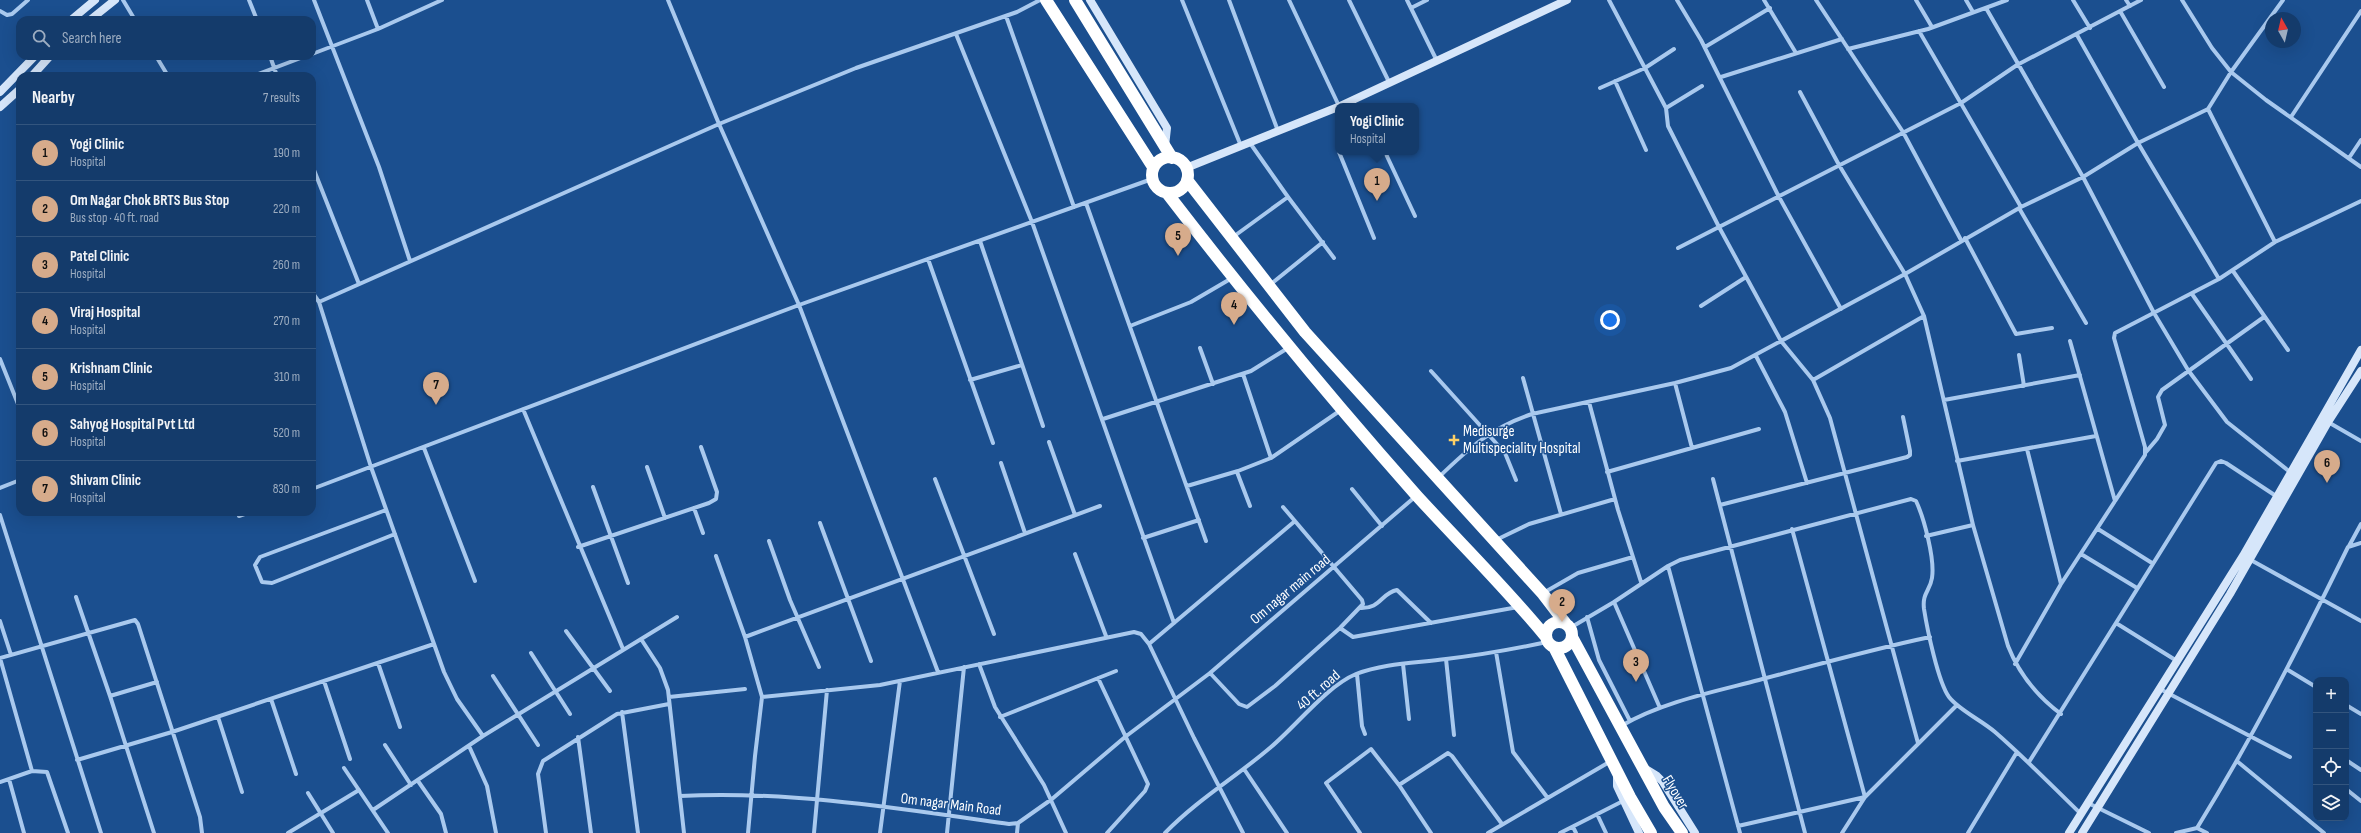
<!DOCTYPE html>
<meta charset="utf-8">
<style>
body{margin:0;font-family:"Sofia Sans Condensed",sans-serif;background:#214673;color:#f1f3f6}
.controls{position:absolute;right:12px;bottom:12px;display:grid;overflow:hidden;border-radius:8px;box-shadow:0 4px 16px #0002}
.controls button{width:36px;height:36px;display:grid;place-items:center;padding:0;border:0;border-bottom:1px solid #33557e;background:#143b6b;color:#f1f3f6;font:20px sans-serif}
.compass{position:absolute;left:2265px;top:12px;width:36px;height:36px;border-radius:50%;background:#143b6b;box-shadow:0 4px 16px #0002;rotate:352deg}
.you{position:absolute;left:1610px;top:320px;width:14px;height:14px;margin:-10px;border:3px solid #fff;border-radius:50%;background:#1a73e8;box-shadow:0 0 0 6px #1a73e833}
.badge{display:grid;place-items:center;width:26px;height:26px;border-radius:50%;background:#d6ab8b;color:#111;font-size:13px;font-weight:700}
.pin{position:absolute;translate:-50% -33px;filter:drop-shadow(0 1px 2px #0008)}
.pin::after{content:'';position:absolute;top:21px;width:14px;height:12px;background:inherit;clip-path:polygon(0 0,100% 0,50% 100%)}
.popup{position:absolute;left:1335px;top:103px;width:84px;height:52px;box-sizing:border-box;display:grid;place-content:center;border-radius:8px;background:#143b6b;filter:drop-shadow(0 1px 3px #0005);font-size:13px;white-space:nowrap;color:#9dadc1}
.popup b{font-size:15px;color:#f1f3f6}
.popup::after{content:'';position:absolute;left:50%;top:100%;margin-left:-8px;border:8px solid transparent;border-top-color:#143b6b}
.list{margin:0;padding:0;list-style:none}
h2{display:flex;justify-content:space-between;align-items:center;height:52px;margin:0;padding:0 16px;font-size:17px}
h2 small{font-size:13px;font-weight:400;color:#9dadc1}
.list li{display:grid;grid-template-columns:26px 1fr auto;gap:12px;align-items:center;box-sizing:border-box;height:56px;padding:0 16px;border-top:1px solid #33557e}
.list b{display:block;font-size:15px;white-space:nowrap}
.list p{margin:0;font-size:13px;white-space:nowrap;color:#9dadc1}
.list em{font-size:13px;font-style:normal;color:#9dadc1}
.icon{flex:none;width:22px;height:22px;fill:none;stroke:currentColor;stroke-width:2;stroke-linecap:round;stroke-linejoin:round}
.map{position:relative;flex:none;width:2361px;height:833px;overflow:hidden}
.search{position:absolute;background:#143b6b;box-shadow:0 4px 16px #0002;left:16px;top:16px;width:300px;height:44px;display:flex;align-items:center;gap:10px;box-sizing:border-box;padding:0 14px;border-radius:12px;color:#9dadc1;font-size:15px}
.panel{position:absolute;background:#143b6b;box-shadow:0 4px 16px #0002;left:16px;top:72px;width:300px;height:444px;border-radius:12px}
.map>svg:first-child{display:block}
.lines{fill:none;stroke-linecap:round;stroke-linejoin:round}
.street{stroke:#a9c9ee;stroke-width:4}
.secondary{stroke:#d6e6fa;stroke-width:8}
.highway{stroke:#fff;stroke-width:12}
.poi-dot{fill:#ffd166;stroke:#1b4f8f;stroke-width:1.5}
.labels{text-anchor:middle;stroke-width:3;stroke-linejoin:round;paint-order:stroke}
.poi-label{font-size:15px;fill:#fff;stroke:#1b4f8f;text-anchor:start}
.street-label{font-size:15px;fill:#fff;stroke:#1b4f8f}
</style>
<div class="map">
<svg width="2361" height="833" viewBox="0 0 2361 833">
<rect width="100%" height="100%" fill="#1b4f8f"/>
<g class="lines">
<!-- street -->
<path class="street" d="M 123,0 L 135,20
M 249,0 L 257,20
M 314,0 L 379,167 L 410,261
M 367,0 L 378,29
M 668,0 L 719,124 L 799,305 L 938,672
M 1182,0 L 1241,146
M 1229,0 L 1278,131
M 1289,0 L 1339,106
M 1349,0 L 1390,84
M 1407,0 L 1437,61
M 1609,0 L 1666,108 L 1668,126 L 1719,227 L 1781,341 L 1813,380 L 1830,418 L 1918,743
M 1677,0 L 1701,40 L 1779,197 L 1841,309
M 1764,0 L 1796,53
M 1816,0 L 1903,132 L 1961,240
M 1916,0 L 1932,27
M 1966,0 L 1973,12
M 2073,0 L 2090,28
M 2126,0 L 2130,6
M 2182,0 L 2212,48 L 2231,72 L 2266,100 L 2361,167
M 1411,8 L 1427,0
M 1986,8 L 2083,177 L 2154,313 L 2188,370 L 2227,422 L 2290,472
M 0,11 L 7,15 L 12,14 L 28,0
M 2120,11 L 2164,87
M 1006,16 L 1074,207
M 1919,31 L 2021,207
M 956,34 L 1032,222 L 1174,623
M 2077,35 L 2138,143 L 2219,279
M 1705,47 L 1770,8
M 1848,49 L 1928,29 L 2007,0
M 312,54 L 378,29 L 442,0
M 156,56 L 168,76
M 270,56 L 277,76
M 253,76 L 306,56
M 1721,77 L 1842,39
M 1615,81 L 1646,150
M 1600,88 L 1645,68 L 1674,49
M 1800,92 L 1839,165 L 1905,274 L 1924,316 L 1973,525 L 2008,646 C 2019,674 2037,696 2061,714
M 1666,108 L 1702,86
M 2208,109 L 2275,242
M 2291,117 L 2361,11
M 1250,143 L 1288,197
M 1339,152 L 1374,238
M 1385,152 L 1415,216
M 2349,158 L 2361,140
M 312,165 L 359,284
M 1086,203 L 1206,541
M 2019,208 L 2086,323
M 1233,237 L 1288,197 L 1334,258
M 1965,238 L 2016,334 L 2052,328
M 980,241 L 1043,426
M 1678,248 L 1961,103 L 2017,65 L 2141,0
M 928,259 L 993,443
M 2233,271 L 2288,350
M 1271,284 L 1323,242
M 312,292 L 319,302 L 371,467 L 444,672 L 457,699 L 483,736
M 2192,294 L 2251,379
M 319,302 L 719,124 L 856,68 L 1017,12 L 1040,0
M 1701,306 L 1746,277
M 1130,326 L 1191,302 L 1232,278
M 2070,341 L 2115,501
M 1200,348 L 1213,384
M 2019,355 L 2024,386
M 1756,356 L 1785,412 L 1807,483
M 0,359 L 20,409
M 1431,371 L 1505,453 L 1516,480
M 1243,374 L 1271,458
M 1523,378 L 1561,514
M 970,380 L 1022,365
M 1813,380 L 1924,316
M 1675,383 L 1692,448
M 1944,400 L 2080,375
M 1589,402 L 1618,510 L 1641,582
M 523,409 L 623,649
M 1103,419 L 1251,371 L 1288,348
M 2328,422 L 2361,441
M 1049,442 L 1075,515
M 424,448 L 475,581
M 2027,449 L 2061,584
M 2146,452 L 2157,439 L 2165,425 L 2158,397 L 2162,390 L 2264,317
M 1957,461 L 2096,436
M 1001,463 L 1025,533
M 647,467 L 665,518
M 1237,472 L 1250,506
M 1607,472 L 1759,429
M 1439,477 C 1469,448 1492,427 1532,414 L 1675,383 L 1731,368 L 1905,274 L 2021,207 L 2083,177 L 2138,143 L 2208,109 L 2231,72 L 2283,0
M 935,479 L 994,634
M 1713,479 L 1805,833
M 1187,486 L 1238,471 L 1271,458 L 1341,410
M 593,487 L 628,583
M 0,488 L 20,480
M 312,489 L 799,305 L 1152,179
M 1352,489 L 1382,526
M 1720,505 L 1907,457 L 1910,455 L 1910,451 L 1903,417
M 694,508 L 703,533
M 386,510 L 260,557 L 255,565 L 262,582 L 272,583 L 395,534
M 0,515 L 101,833
M 239,516 L 250,512
M 820,523 L 871,661
M 2098,529 L 2152,563
M 1926,536 L 1973,525
M 1143,538 L 1199,520
M 1496,540 L 1529,524 L 1615,499
M 769,541 L 790,600 L 819,667
M 2349,546 L 2361,524
M 578,547 L 709,503 L 716,499 L 717,492 L 701,447
M 1075,554 L 1106,636
M 2081,554 L 2137,588
M 716,556 L 745,637 L 762,697 L 755,756 L 748,833
M 2249,559 L 2361,621
M 1668,566 L 1740,833
M 1545,592 L 1578,573 L 1633,557
M 76,597 L 110,696 L 154,833
M 1614,602 L 1660,708
M 1360,608 C 1381,609 1381,593 1397,590 L 1431,623
M 1587,617 L 1599,660 L 1630,721
M 0,621 L 11,655
M 2116,623 L 2177,661
M 1340,628 L 1353,637 L 1518,607
M 1570,628 L 1614,602 L 1668,566 L 1680,560 L 1911,499 L 1916,501 C 1924,518 1935,559 1932,578 C 1930,591 1922,593 1924,609 C 1927,628 1938,682 1949,697 C 1959,710 1981,720 1995,732 C 2025,758 2052,786 2081,814
M 566,631 L 610,691
M 745,637 L 1100,506
M 641,639 L 660,668 L 668,690 L 684,833
M 1149,644 L 1295,521
M 1496,652 L 1513,752 L 1547,797
M 531,653 L 570,714
M 0,658 L 135,620 L 138,624 L 200,817 L 202,833
M 0,658 L 32,771
M 1446,659 L 1454,735
M 378,663 L 400,727
M 979,664 L 995,707 L 1044,785 L 1066,833
M 1403,664 L 1409,719
M 2015,664 L 2061,584 L 2145,455 L 2145,447 L 2114,338 L 2115,333 L 2219,279 L 2275,242 L 2361,201
M 2288,670 L 2316,687
M 1210,673 L 1239,704 L 1247,707 L 1275,686 L 1340,628 L 1363,604 L 1362,600 L 1283,507
M 1357,674 L 1362,726 L 1365,734
M 493,676 L 538,745
M 1098,678 L 1148,784 L 1145,791 L 1107,833
M 324,681 L 350,759
M 2160,689 L 2290,757
M 110,696 L 157,682
M 669,697 L 745,689
M 762,697 L 880,685 L 1134,632 L 1141,634 L 1149,644 L 1194,738 L 1243,833
M 271,699 L 296,774
M 2346,705 L 2361,714
M 622,712 L 638,833
M 218,717 L 242,792
M 1000,717 L 1116,671
M 1621,726 C 1662,702 1713,692 1759,680 C 1816,665 1873,649 1930,637
M 578,737 L 591,833
M 385,745 L 411,785
M 469,746 L 487,786 L 496,833
M 77,760 L 172,732 L 434,644
M 2346,760 L 2361,770
M 2029,762 L 2216,463 L 2221,461 L 2226,463 L 2276,496
M 2238,762 L 2324,833
M 344,768 L 388,833
M 1244,769 L 1287,833
M 9,779 L 24,833
M 418,781 L 441,814 L 446,833
M 0,782 L 32,771 L 47,772 L 68,833
M 1399,785 L 1448,753 L 1452,756 L 1502,824
M 2346,789 L 2361,801
M 308,793 L 333,833
M 680,796 C 786,790 904,809 1009,824 L 1018,823 L 1052,799 L 1125,737 L 1210,673 L 1416,496
M 2088,803 L 2149,833
M 373,810 L 483,736 L 677,617
M 1597,814 L 1606,833
M 1738,826 L 1865,797 L 1792,529
M 1573,827 L 1576,833
M 2197,828 C 2253,737 2301,643 2348,547 L 2361,543
M 288,833 L 359,790
M 546,833 L 538,774 L 543,761 L 617,714 L 669,704
M 814,833 L 827,690
M 880,833 L 900,681
M 947,833 L 964,667
M 1017,833 L 1018,823
M 1165,833 C 1197,800 1236,777 1271,747 C 1296,726 1327,686 1356,674 C 1384,663 1417,663 1446,659 C 1480,655 1514,649 1547,642
M 1360,833 L 1326,783 L 1371,749 L 1399,785 L 1431,833
M 1488,833 L 1611,761
M 1560,833 L 1623,801
M 1842,833 L 1865,797 L 1957,705
M 1968,833 L 2017,752
M 2176,833 L 2197,828 L 2207,833"/>
<!-- secondary -->
<path class="secondary" d="M 1090,0 L 1167,128 L 1165,146
M 71,20 L 95,0
M 90,20 L 115,0
M 32,76 L 50,56
M 0,92 L 35,56
M 1340,106 L 1567,0
M 0,107 L 20,89
M 1186,168 L 1338,107
M 1644,768 L 1657,776 L 1663,782 L 1695,833
M 1617,775 L 1617,786 L 1639,833
M 2069,833 L 2243,556 L 2361,350
M 2082,833 L 2230,594 L 2328,422 L 2361,371"/>
<!-- highway -->
<path class="highway" d="M 1046,0 L 1153,167
M 1075,0 L 1172,158
M1152 175a18 18 0 1 1 36 0a18 18 0 1 1-36 0Z
M 1187,180 L 1305,332 L 1543,594 L 1566,624
M 1167,193 C 1247,297 1330,398 1417,496 C 1460,543 1506,588 1546,637
M1546 635a13 13 0 1 1 26 0a13 13 0 1 1-26 0Z
M 1572,637 L 1664,807 L 1682,833
M 1554,647 L 1630,797 L 1651,833"/>
</g>
<!-- markers -->
<path class="poi-dot" d="M1452 434h4v4h4v4h-4v4h-4v-4h-4v-4h4z"/>
<g class="labels">
<!-- poi labels -->
<g class="poi-label">
<text x="1463" y="436">Medisurge<tspan x="1463" dy="17">Multispeciality Hospital</tspan></text>
</g>
<!-- street labels -->
<g class="street-label">
<text transform="translate(1290 589) rotate(-40)" y="5">Om nagar main road</text>
<text transform="translate(1318 690) rotate(-41)" y="5">40 ft. road</text>
<text transform="translate(1676 792) rotate(59)" y="5">Flyover</text>
<text transform="translate(951 804) rotate(7)" y="5">Om nagar Main Road</text>
</g>
</g>
</svg>
<div class="controls">
<button>+</button>
<button>−</button>
<button><svg class="icon" aria-label="locate" viewBox="0 0 24 24"><circle cx="12" cy="12" r="6"/><path d="M12 2v4M12 18v4M2 12h4M18 12h4"/></svg></button>
<button><svg class="icon" aria-label="layers" viewBox="0 0 24 24"><path d="M12 4l9 5-9 5-9-5zM3 14l9 5 9-5"/></svg></button>
</div>
<svg class="compass" viewBox="-18 -18 36 36"><path d="M0-13l5 13h-10z" fill="#e53935"/><path d="M0 13l5-13h-10z" fill="#9dadc1"/></svg>
<div class="you"></div>
<div class="pin badge" style="left:1377px;top:201px">1</div>
<div class="popup"><b>Yogi Clinic</b>Hospital</div>
<div class="pin badge" style="left:1562px;top:622px">2</div>
<div class="pin badge" style="left:1636px;top:682px">3</div>
<div class="pin badge" style="left:1234px;top:325px">4</div>
<div class="pin badge" style="left:1178px;top:256px">5</div>
<div class="pin badge" style="left:2327px;top:483px">6</div>
<div class="pin badge" style="left:436px;top:405px">7</div>
<div class="search"><svg class="icon" aria-label="search" viewBox="0 0 24 24"><circle cx="10" cy="10" r="6"/><path d="M15 15l6 6"/></svg>Search here</div>
<section class="panel">
<h2>Nearby<small>7 results</small></h2>
<ul class="list">
<li><span class="badge">1</span><div><b>Yogi Clinic</b><p>Hospital</p></div><em>190 m</em></li>
<li><span class="badge">2</span><div><b>Om Nagar Chok BRTS Bus Stop</b><p>Bus stop · 40 ft. road</p></div><em>220 m</em></li>
<li><span class="badge">3</span><div><b>Patel Clinic</b><p>Hospital</p></div><em>260 m</em></li>
<li><span class="badge">4</span><div><b>Viraj Hospital</b><p>Hospital</p></div><em>270 m</em></li>
<li><span class="badge">5</span><div><b>Krishnam Clinic</b><p>Hospital</p></div><em>310 m</em></li>
<li><span class="badge">6</span><div><b>Sahyog Hospital Pvt Ltd</b><p>Hospital</p></div><em>520 m</em></li>
<li><span class="badge">7</span><div><b>Shivam Clinic</b><p>Hospital</p></div><em>830 m</em></li>
</ul>
</section>
</div>
